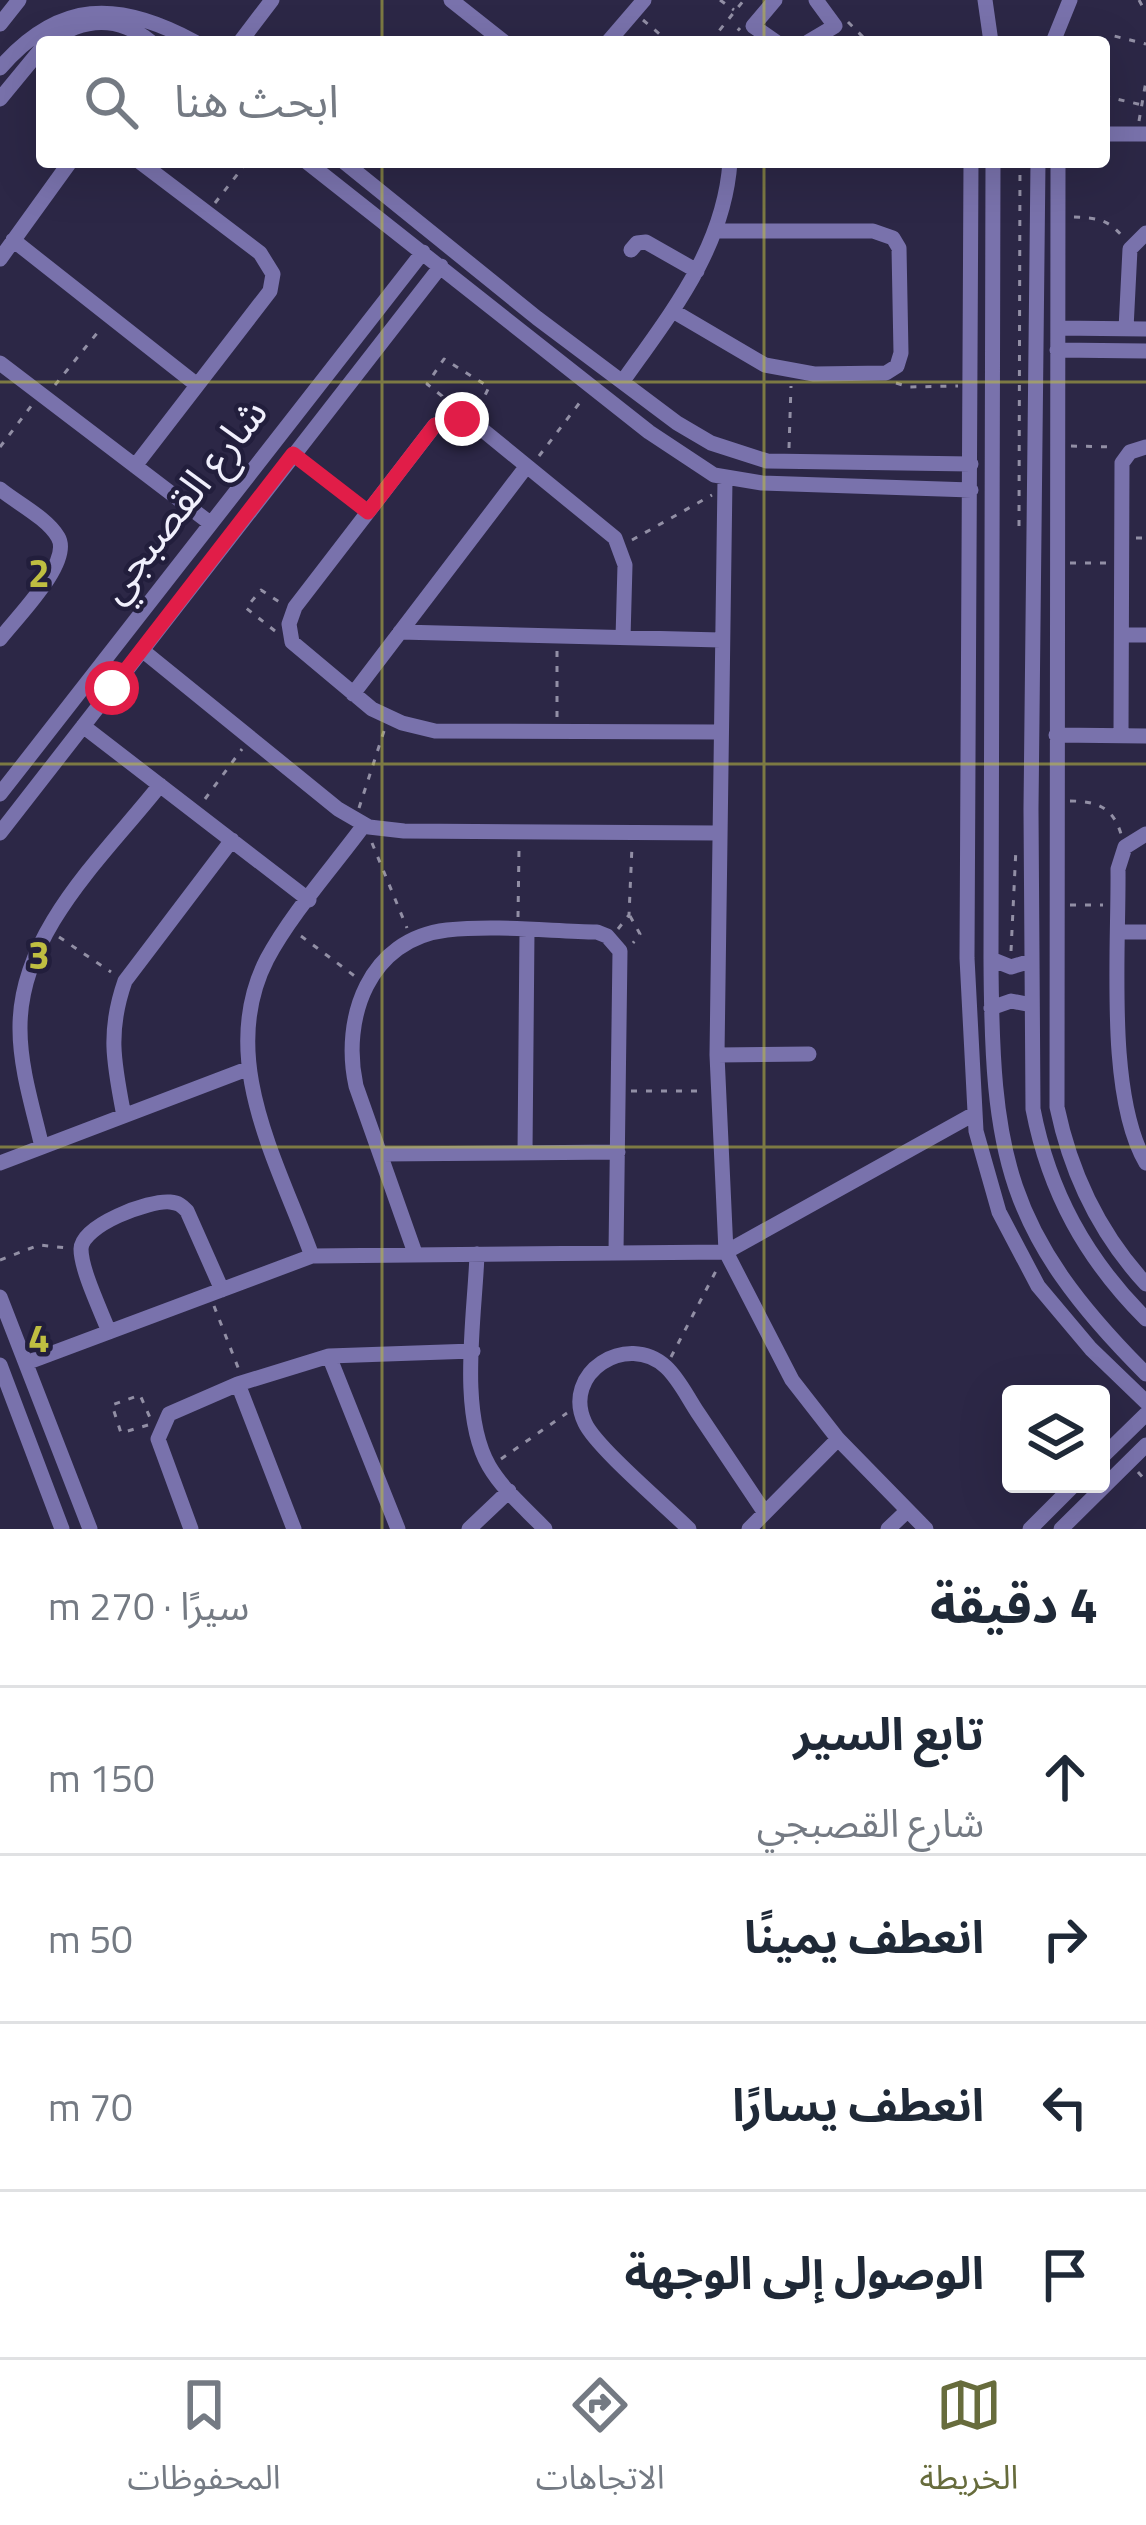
<!DOCTYPE html>
<html lang="ar">
<meta charset="utf-8">
<style>
body{margin:0;font-family:"Titillium Web","Noto Sans Arabic",sans-serif;background:#f2f2f3;color:#1f2937;direction:rtl}
.controls{position:absolute;right:36px;bottom:36px;display:grid;overflow:hidden;border-radius:12px;box-shadow:0 12px 48px #0002}
.controls button{width:108px;height:108px;display:grid;place-items:center;padding:0;border:0;border-bottom:3px solid #e0e1e3;background:#fff;color:#1f2937;font:60px sans-serif}
.stop{position:absolute;width:36px;height:36px;margin:-27px;border:9px solid #e11d48;border-radius:50%;background:#fff}
.stop.end{background:#e11d48;border-color:#fff;box-shadow:0 3px 12px #0008}
.list{margin:0;padding:0;list-style:none}
h2{display:flex;justify-content:space-between;align-items:center;height:156px;margin:0;padding:0 48px;font-size:51px}
h2 small{font-size:39px;font-weight:400;color:#747a83}
.list li{display:grid;grid-template-columns:78px 1fr auto;gap:36px;align-items:center;box-sizing:border-box;height:168px;padding:0 48px;border-top:3px solid #e0e1e3}
.list b{display:block;font-size:45px;white-space:nowrap}
.list p{margin:0;font-size:39px;white-space:nowrap;color:#747a83}
.list em{font-size:39px;font-style:normal;color:#747a83}
.icon{flex:none;width:66px;height:66px;fill:none;stroke:currentColor;stroke-width:2;stroke-linecap:round;stroke-linejoin:round}
.map{position:relative;flex:none;width:1146px;height:1529px;overflow:hidden;direction:ltr}
.search{position:absolute;background:#fff;box-shadow:0 12px 48px #0002;left:36px;right:36px;top:36px;height:132px;display:flex;align-items:center;gap:30px;box-sizing:border-box;padding:0 42px;border-radius:12px;color:#747a83;font-size:45px}
.sheet{height:828px;background:#fff}
nav{display:flex;justify-content:space-around;align-items:center;box-sizing:border-box;height:168px;border-top:3px solid #e0e1e3;background:#fff;font-size:33px;color:#747a83}
nav a{display:grid;justify-items:center;gap:6px}
nav .on{color:#676c3c}
.map>svg:first-child{display:block}
.lines{fill:none;stroke-linecap:round;stroke-linejoin:round}
.path{stroke:#928fa5;stroke-width:3;stroke-dasharray:6 9;stroke-linecap:butt}
.minor{stroke:#7972ac;stroke-width:15}
.route{stroke:#e11d48;stroke-width:15}
.grid{fill:none;stroke:#bfbe41;stroke-width:3;stroke-opacity:0.55}
.labels{text-anchor:middle;stroke-width:9;stroke-linejoin:round;paint-order:stroke}
.street-label{font-size:42px;fill:#f0effc;stroke:#221e3c}
.grid-label{font-size:39px;text-anchor:middle;font-weight:bold;fill:#bfbe41;stroke:#221e3c;stroke-width:9;stroke-linejoin:round;paint-order:stroke}
</style>
<div class="map">
<svg width="1146" height="1529" viewBox="0 0 1146 1529">
<rect width="100%" height="100%" fill="#2c2746"/>
<g class="lines">
<!-- path -->
<path class="path" d="M 720,0 L 734,10
M 1139,0 L 1146,13
M 643,20 L 669,42
M 848,22 L 868,42
M 710,42 L 744,0
M 728,42 L 740,28
M 1101,42 L 1114,36 L 1146,44
M 1104,96 L 1142,105
M 1139,121 L 1146,81
M 215,203 L 247,162
M 1074,217 C 1097,218 1108,219 1123,237
M 896,383 L 909,387 L 958,386
M 55,385 L 102,327
M 443,411 L 442,396 L 427,384 L 444,359 L 489,387 L 478,410
M 1071,446 L 1115,447
M 0,447 L 32,405
M 789,448 L 791,386
M 539,456 L 584,397
M 304,463 L 359,504
M 1019,526 L 1020,162
M 1136,538 L 1146,538
M 632,540 L 712,495
M 1070,563 L 1108,563
M 275,631 L 246,608 L 261,590 L 281,603
M 557,717 L 557,649
M 205,799 L 242,749
M 1070,801 C 1096,801 1113,807 1121,834
M 359,808 L 384,731
M 372,843 L 407,928
M 1070,905 L 1103,905
M 630,916 L 640,934 L 633,943
M 518,917 L 519,849
M 618,929 L 629,915 L 632,846
M 301,936 L 356,977
M 59,937 L 111,972
M 1011,951 L 1016,848
M 631,1091 L 705,1091
M 0,1260 L 39,1245 L 67,1248
M 214,1306 L 239,1370
M 671,1357 L 717,1269
M 148,1425 L 121,1433 L 112,1405 L 140,1395 L 151,1420
M 501,1459 L 567,1413
M 1138,1472 L 1146,1481"/>
<!-- minor -->
<path class="minor" d="M 451,0 L 504,42
M 775,0 L 753,26 L 776,42
M 985,0 L 991,42
M 0,24 L 19,0
M 49,42 C 83,17 118,15 151,42
M 240,42 L 272,0
M 608,42 L 644,0
M 808,42 L 835,26 L 816,0
M 1053,42 L 1070,0
M 0,68 C 59,0 118,0 195,42
M 0,99 L 42,48
M 1104,134 L 1146,134
M 307,162 L 649,432 L 714,475 L 762,483 L 971,490
M 344,162 L 537,318 L 677,423 L 711,443 L 767,461 L 971,464
M 971,162 L 967,958 L 976,1131 L 999,1212 L 1038,1286 L 1091,1349 L 1146,1402
M 993,162 L 991,959 C 992,1155 1004,1232 1146,1374
M 1038,162 L 1031,809 L 1033,1109 C 1049,1192 1086,1259 1146,1319
M 1058,162 L 1057,1107 C 1071,1174 1099,1233 1146,1284
M 13,240 L 197,385
M 631,250 L 637,243 L 646,242 L 697,271
M 0,259 L 70,162
M 673,311 L 765,365 L 814,374 L 886,373 L 897,366 L 901,353 L 899,248 L 893,238 L 873,231 L 717,231
M 1058,328 L 1146,329
M 1126,329 L 1130,249 L 1146,233
M 1057,350 L 1146,351
M 0,363 L 210,523
M 623,381 C 671,313 724,248 730,162
M 135,466 L 270,291 L 273,274 L 260,253 L 140,162
M 725,479 L 717,1055 L 726,1252 L 792,1380 L 838,1439 L 926,1529
M 0,489 C 17,503 47,518 58,537 C 73,562 16,618 0,639
M 400,632 L 721,640
M 1122,635 L 1146,635
M 623,638 L 625,565 L 615,538 L 479,427 L 462,419 L 435,425 L 295,607 L 289,624 L 292,642 L 372,709 L 402,723 L 435,731 L 720,732
M 142,650 L 338,809 L 369,827 L 404,831 L 718,833
M 353,694 L 526,467
M 83,726 L 309,900
M 1056,735 L 1146,736
M 1121,736 L 1122,463 L 1130,452 L 1146,447
M 0,794 L 423,252
M 0,833 L 441,266
M 1146,834 L 1125,847 L 1118,869 C 1119,950 1106,1095 1146,1163
M 1119,932 L 1146,932
M 991,959 L 1011,967 L 1031,961
M 991,1008 L 1011,1001 L 1032,1005
M 717,1055 L 809,1054
M 124,1116 C 114,1064 107,1032 125,981 L 232,840
M 42,1147 C 33,1108 20,1068 20,1029 C 19,932 104,856 160,785
M 525,1153 L 527,931
M 381,1154 L 618,1152
M 0,1163 L 247,1069
M 415,1253 L 356,1086 C 341,1018 369,939 447,930 C 496,925 549,931 597,932 L 607,936 L 620,951 L 616,1252
M 477,1254 C 475,1315 458,1412 489,1466 C 503,1490 526,1509 545,1529
M 312,1256 C 278,1162 216,1058 267,959 C 291,914 333,867 364,825
M 0,1297 L 90,1529
M 109,1332 C 101,1311 81,1270 81,1249 C 82,1225 149,1200 170,1202 C 179,1203 181,1205 187,1211 L 222,1290
M 329,1356 L 398,1529
M 26,1363 L 312,1256 L 726,1252 L 974,1114
M 0,1365 L 62,1529
M 238,1384 L 294,1529
M 1101,1458 L 1146,1414
M 191,1529 L 158,1439 L 169,1414 L 238,1384 L 329,1356 L 473,1351
M 469,1529 L 509,1491
M 689,1529 C 667,1507 596,1447 585,1423 C 561,1373 627,1331 666,1367 C 679,1379 688,1398 698,1413 C 720,1446 743,1480 765,1513
M 749,1529 L 838,1439
M 888,1529 L 907,1511
M 1030,1529 L 1075,1484
M 1061,1529 L 1146,1445"/>
</g>
<g class="lines">
<!-- route -->
<path class="route" d="M 112,688 L 293,454 L 368,512 L 435,425 L 462,419"/>
</g>
<!-- grid -->
<path class="grid" d="M 382,0 L 382,42M 764,0 L 764,42M 382,162 L 382,1529M 764,162 L 764,1529M 0,382 L 1146,382M 0,764 L 1146,764M 0,1147 L 1146,1147"/>
<g class="labels">
<!-- street labels -->
<g class="street-label">
<text transform="translate(182 500) rotate(-52)" y="15">شارع القصبجي</text>
</g>
</g>
<g class="grid-label">
<text x="39" y="587">2</text>
<text x="39" y="969">3</text>
<text x="39" y="1352">4</text>
</g>
</svg>
<div class="controls">
<button><svg class="icon" aria-label="layers" viewBox="0 0 24 24"><path d="M12 4l9 5-9 5-9-5zM3 14l9 5 9-5"/></svg></button>
</div>
<div class="stop" style="left:112px;top:688px"></div>
<div class="stop end" style="left:462px;top:419px"></div>
<div class="search"><svg class="icon" aria-label="search" viewBox="0 0 24 24"><circle cx="10" cy="10" r="6"/><path d="M15 15l6 6"/></svg>ابحث هنا</div>
</div>
<section class="sheet">
<h2>4 دقيقة<small>سيرًا · 270 m</small></h2>
<ul class="list">
<li><svg class="icon" aria-label="ahead" viewBox="0 0 24 24"><path d="M12 20V5M6 11l6-6 6 6"/></svg><div><b>تابع السير</b><p>شارع القصبجي</p></div><em>150 m</em></li>
<li><svg class="icon" aria-label="right" viewBox="0 0 24 24"><path d="M7 20v-9h11M14 6l5 5-5 5"/></svg><div><b>انعطف يمينًا</b></div><em>50 m</em></li>
<li><svg class="icon" aria-label="left" viewBox="0 0 24 24"><path d="M17 20v-9H6M10 6l-5 5 5 5"/></svg><div><b>انعطف يسارًا</b></div><em>70 m</em></li>
<li><svg class="icon" aria-label="arrive" viewBox="0 0 24 24"><path d="M6 21V4h12l-3 4 3 4H6"/></svg><div><b>الوصول إلى الوجهة</b></div></li>
</ul>
</section>
<nav>
<a class="on"><svg class="icon" aria-label="map" viewBox="0 0 24 24"><path d="M3 6l6-2 6 2 6-2v14l-6 2-6-2-6 2zM9 4v14M15 6v14"/></svg>الخريطة</a>
<a><svg class="icon" aria-label="directions" viewBox="0 0 24 24"><path d="M12 3l9 9-9 9-9-9zM9 14v-3h6M13 9l2 2-2 2"/></svg>الاتجاهات</a>
<a><svg class="icon" aria-label="saved" viewBox="0 0 24 24"><path d="M7 4h10v16l-5-4-5 4z"/></svg>المحفوظات</a>
</nav>
